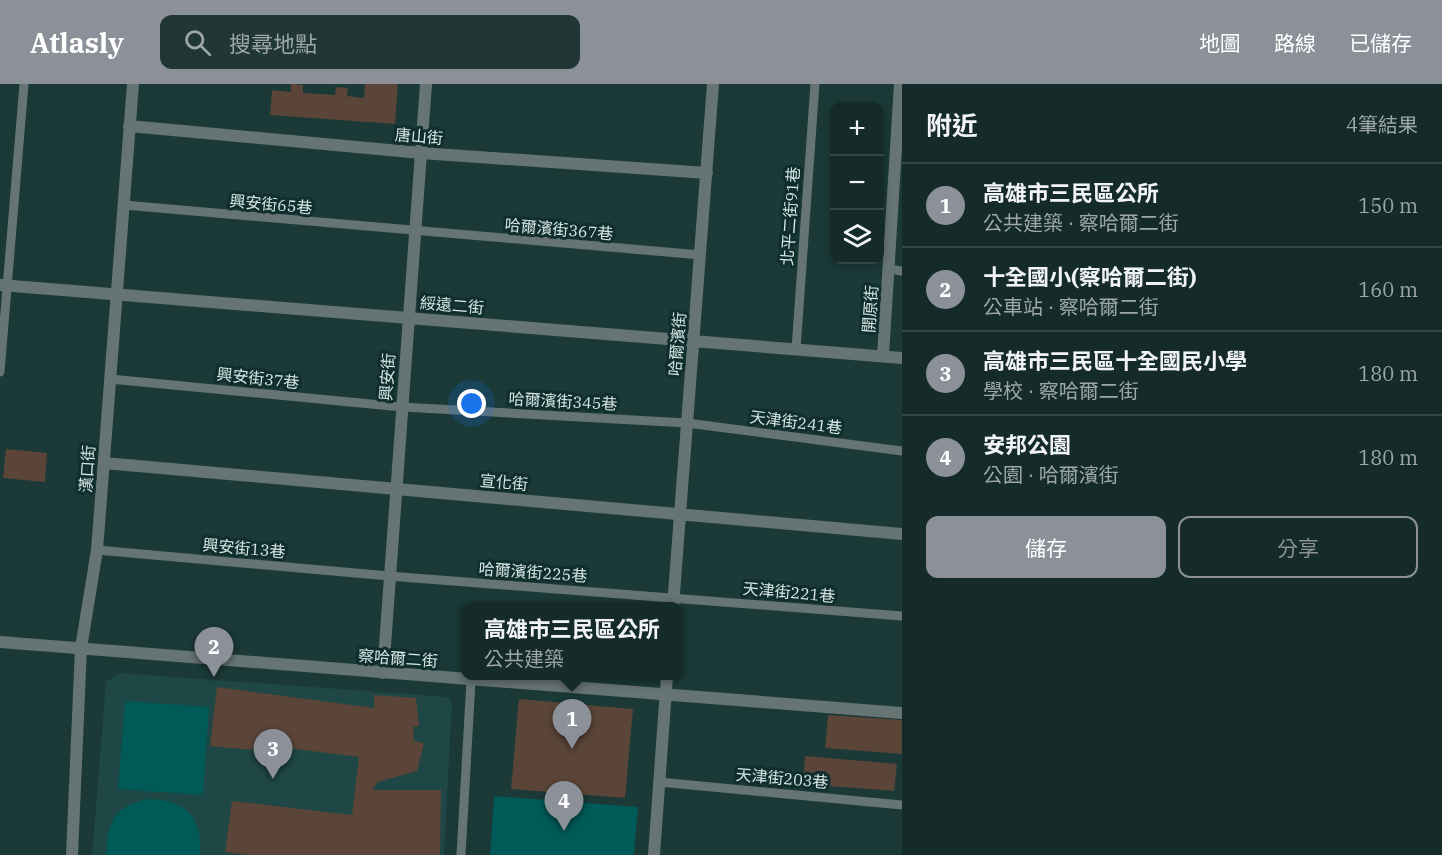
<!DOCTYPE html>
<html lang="zh-TW">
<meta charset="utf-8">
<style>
body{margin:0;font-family:"IBM Plex Serif","Noto Sans TC",serif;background:#213735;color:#f1f3f6}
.controls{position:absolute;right:18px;top:18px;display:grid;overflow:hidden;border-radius:12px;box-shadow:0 3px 9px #0003}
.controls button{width:54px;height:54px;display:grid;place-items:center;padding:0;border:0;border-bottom:2px solid #334746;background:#142b29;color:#f1f3f6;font:30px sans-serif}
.you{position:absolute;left:472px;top:320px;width:21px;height:21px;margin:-15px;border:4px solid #fff;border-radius:50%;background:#1a73e8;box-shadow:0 0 0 9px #1a73e833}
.badge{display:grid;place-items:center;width:39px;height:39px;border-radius:50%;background:#8c9099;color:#fff;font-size:20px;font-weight:700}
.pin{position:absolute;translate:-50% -50px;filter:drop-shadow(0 2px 3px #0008)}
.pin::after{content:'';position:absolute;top:32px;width:21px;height:18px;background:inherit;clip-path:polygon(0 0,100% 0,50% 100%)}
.popup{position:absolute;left:461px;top:518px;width:222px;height:78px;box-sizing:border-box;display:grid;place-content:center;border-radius:12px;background:#142b29;filter:drop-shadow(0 2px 4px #0005);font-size:20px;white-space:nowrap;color:#9da7a8}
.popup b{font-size:22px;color:#f1f3f6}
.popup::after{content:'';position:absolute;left:50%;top:100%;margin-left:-12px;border:12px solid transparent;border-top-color:#142b29}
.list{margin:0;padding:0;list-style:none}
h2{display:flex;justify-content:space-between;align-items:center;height:78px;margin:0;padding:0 24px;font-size:26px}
h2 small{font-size:20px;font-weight:400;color:#9da7a8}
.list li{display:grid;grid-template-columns:39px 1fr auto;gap:18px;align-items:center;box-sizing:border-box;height:84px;padding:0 24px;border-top:2px solid #334746}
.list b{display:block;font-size:22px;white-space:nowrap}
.list p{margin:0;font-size:20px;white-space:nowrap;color:#9da7a8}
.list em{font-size:20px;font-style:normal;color:#9da7a8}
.actions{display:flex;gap:12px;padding:18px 24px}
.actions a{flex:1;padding:14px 0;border:2px solid #8c9099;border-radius:12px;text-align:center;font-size:21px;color:#8c9099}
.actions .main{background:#8c9099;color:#fff}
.icon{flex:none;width:33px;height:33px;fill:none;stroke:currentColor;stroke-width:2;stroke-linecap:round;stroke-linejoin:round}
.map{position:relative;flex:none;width:902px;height:771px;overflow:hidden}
header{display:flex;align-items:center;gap:36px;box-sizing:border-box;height:84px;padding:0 30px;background:#8c9099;color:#fff}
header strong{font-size:28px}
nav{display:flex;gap:33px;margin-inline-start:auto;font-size:21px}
.search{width:420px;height:54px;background:#213735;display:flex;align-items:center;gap:15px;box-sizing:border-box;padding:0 21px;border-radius:12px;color:#9da7a8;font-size:22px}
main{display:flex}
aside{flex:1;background:#142b29}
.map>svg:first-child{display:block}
.built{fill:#1e4745}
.green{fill:#005a57}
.building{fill:#5b4538}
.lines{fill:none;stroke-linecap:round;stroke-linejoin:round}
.lane{stroke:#667473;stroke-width:9}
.street{stroke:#667473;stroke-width:12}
.labels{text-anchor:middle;stroke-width:6;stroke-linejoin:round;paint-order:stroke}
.street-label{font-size:16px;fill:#d4e5e4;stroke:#0f2e2d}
</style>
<header>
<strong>Atlasly</strong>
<div class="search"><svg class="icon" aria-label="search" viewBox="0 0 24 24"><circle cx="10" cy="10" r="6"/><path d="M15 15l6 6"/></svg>搜尋地點</div>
<nav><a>地圖</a><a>路線</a><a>已儲存</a></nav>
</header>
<main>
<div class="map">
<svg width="902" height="771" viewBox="0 0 902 771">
<rect width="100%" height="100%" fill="#1a3937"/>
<!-- built -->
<path class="built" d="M 119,589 L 449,613 L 452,620 L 444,771 L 92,771 L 106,598 Z"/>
<!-- green -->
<path class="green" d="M 125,617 L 209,623 L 203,711 L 118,705 Z
M 494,712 L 638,723 L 634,771 L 490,771 Z
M 146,715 C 185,715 203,732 200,771 L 106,771 C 108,738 112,725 146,715 Z"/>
<!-- building -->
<path class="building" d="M 291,0 L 303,1 L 303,9 L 335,11 L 336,3 L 348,4 L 347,12 L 364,14 L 365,0 L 398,0 L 395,40 L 270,31 L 272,6 L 291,8 Z
M 6,365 L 47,369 L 45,398 L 3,394 Z
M 217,603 L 374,624 L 374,611 L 416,614 L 419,642 L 413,643 L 414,657 L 424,659 L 417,687 L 378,698 L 372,706 L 441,706 L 440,771 L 248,771 L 225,768 L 232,717 L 352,731 L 359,673 L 255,660 L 252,666 L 210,662 Z
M 519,615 L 633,625 L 625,714 L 511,705 Z
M 828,631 L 902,636 L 902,670 L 825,664 Z
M 805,672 L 897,680 L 894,707 L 803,700 Z"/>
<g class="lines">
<!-- lane -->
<path class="lane" d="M 124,121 L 701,171
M 889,185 L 902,187
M 796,265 L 815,0
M 0,288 L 24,0
M 110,295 L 402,323 L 687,339 L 902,367
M 97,466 L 389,492 L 902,532
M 659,698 L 902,721
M 461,771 L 471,597"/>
<!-- street -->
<path class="street" d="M 129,42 L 421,69 L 707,89
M 0,201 L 902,274
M 883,272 L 900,0
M 104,379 L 902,450
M 673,522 L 713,0
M 0,558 L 902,629
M 383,589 L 426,0
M 72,771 L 81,564 L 97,466 L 133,0
M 654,771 L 667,592"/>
</g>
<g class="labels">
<!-- street labels -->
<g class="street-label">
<text transform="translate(419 52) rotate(5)" y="6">唐山街</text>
<text transform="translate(271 120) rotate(5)" y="6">興安街65巷</text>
<text transform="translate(790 132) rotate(-86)" y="6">北平二街91巷</text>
<text transform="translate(559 145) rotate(5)" y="6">哈爾濱街367巷</text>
<text transform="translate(452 221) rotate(5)" y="6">綏遠二街</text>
<text transform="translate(870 225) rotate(-86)" y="6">開原街</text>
<text transform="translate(677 260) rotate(-85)" y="6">哈爾濱街</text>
<text transform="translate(387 293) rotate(-86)" y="6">興安街</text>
<text transform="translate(258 294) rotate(6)" y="6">興安街37巷</text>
<text transform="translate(563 317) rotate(3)" y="6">哈爾濱街345巷</text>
<text transform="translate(796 338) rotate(7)" y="6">天津街241巷</text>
<text transform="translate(87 385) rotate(-86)" y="6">漢口街</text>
<text transform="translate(504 398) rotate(5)" y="6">宣化街</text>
<text transform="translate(244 464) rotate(5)" y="6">興安街13巷</text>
<text transform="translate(533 488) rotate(4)" y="6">哈爾濱街225巷</text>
<text transform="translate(789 508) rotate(5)" y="6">天津街221巷</text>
<text transform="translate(398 574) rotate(4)" y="6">察哈爾二街</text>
<text transform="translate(782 694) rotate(5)" y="6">天津街203巷</text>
</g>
</g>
</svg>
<div class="controls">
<button>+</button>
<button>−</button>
<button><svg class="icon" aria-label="layers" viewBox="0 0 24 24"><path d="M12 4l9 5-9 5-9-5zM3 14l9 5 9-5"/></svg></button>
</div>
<div class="you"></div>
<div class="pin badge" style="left:572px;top:665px">1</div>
<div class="popup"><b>高雄市三民區公所</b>公共建築</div>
<div class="pin badge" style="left:214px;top:593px">2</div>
<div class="pin badge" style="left:273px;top:695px">3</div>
<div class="pin badge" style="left:564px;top:747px">4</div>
</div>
<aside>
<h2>附近<small>4筆結果</small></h2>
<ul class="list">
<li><span class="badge">1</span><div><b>高雄市三民區公所</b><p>公共建築 · 察哈爾二街</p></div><em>150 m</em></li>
<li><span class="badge">2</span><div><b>十全國小(察哈爾二街)</b><p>公車站 · 察哈爾二街</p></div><em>160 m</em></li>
<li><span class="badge">3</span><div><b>高雄市三民區十全國民小學</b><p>學校 · 察哈爾二街</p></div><em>180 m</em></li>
<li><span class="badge">4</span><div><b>安邦公園</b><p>公園 · 哈爾濱街</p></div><em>180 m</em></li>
</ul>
<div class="actions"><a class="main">儲存</a><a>分享</a></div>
</aside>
</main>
